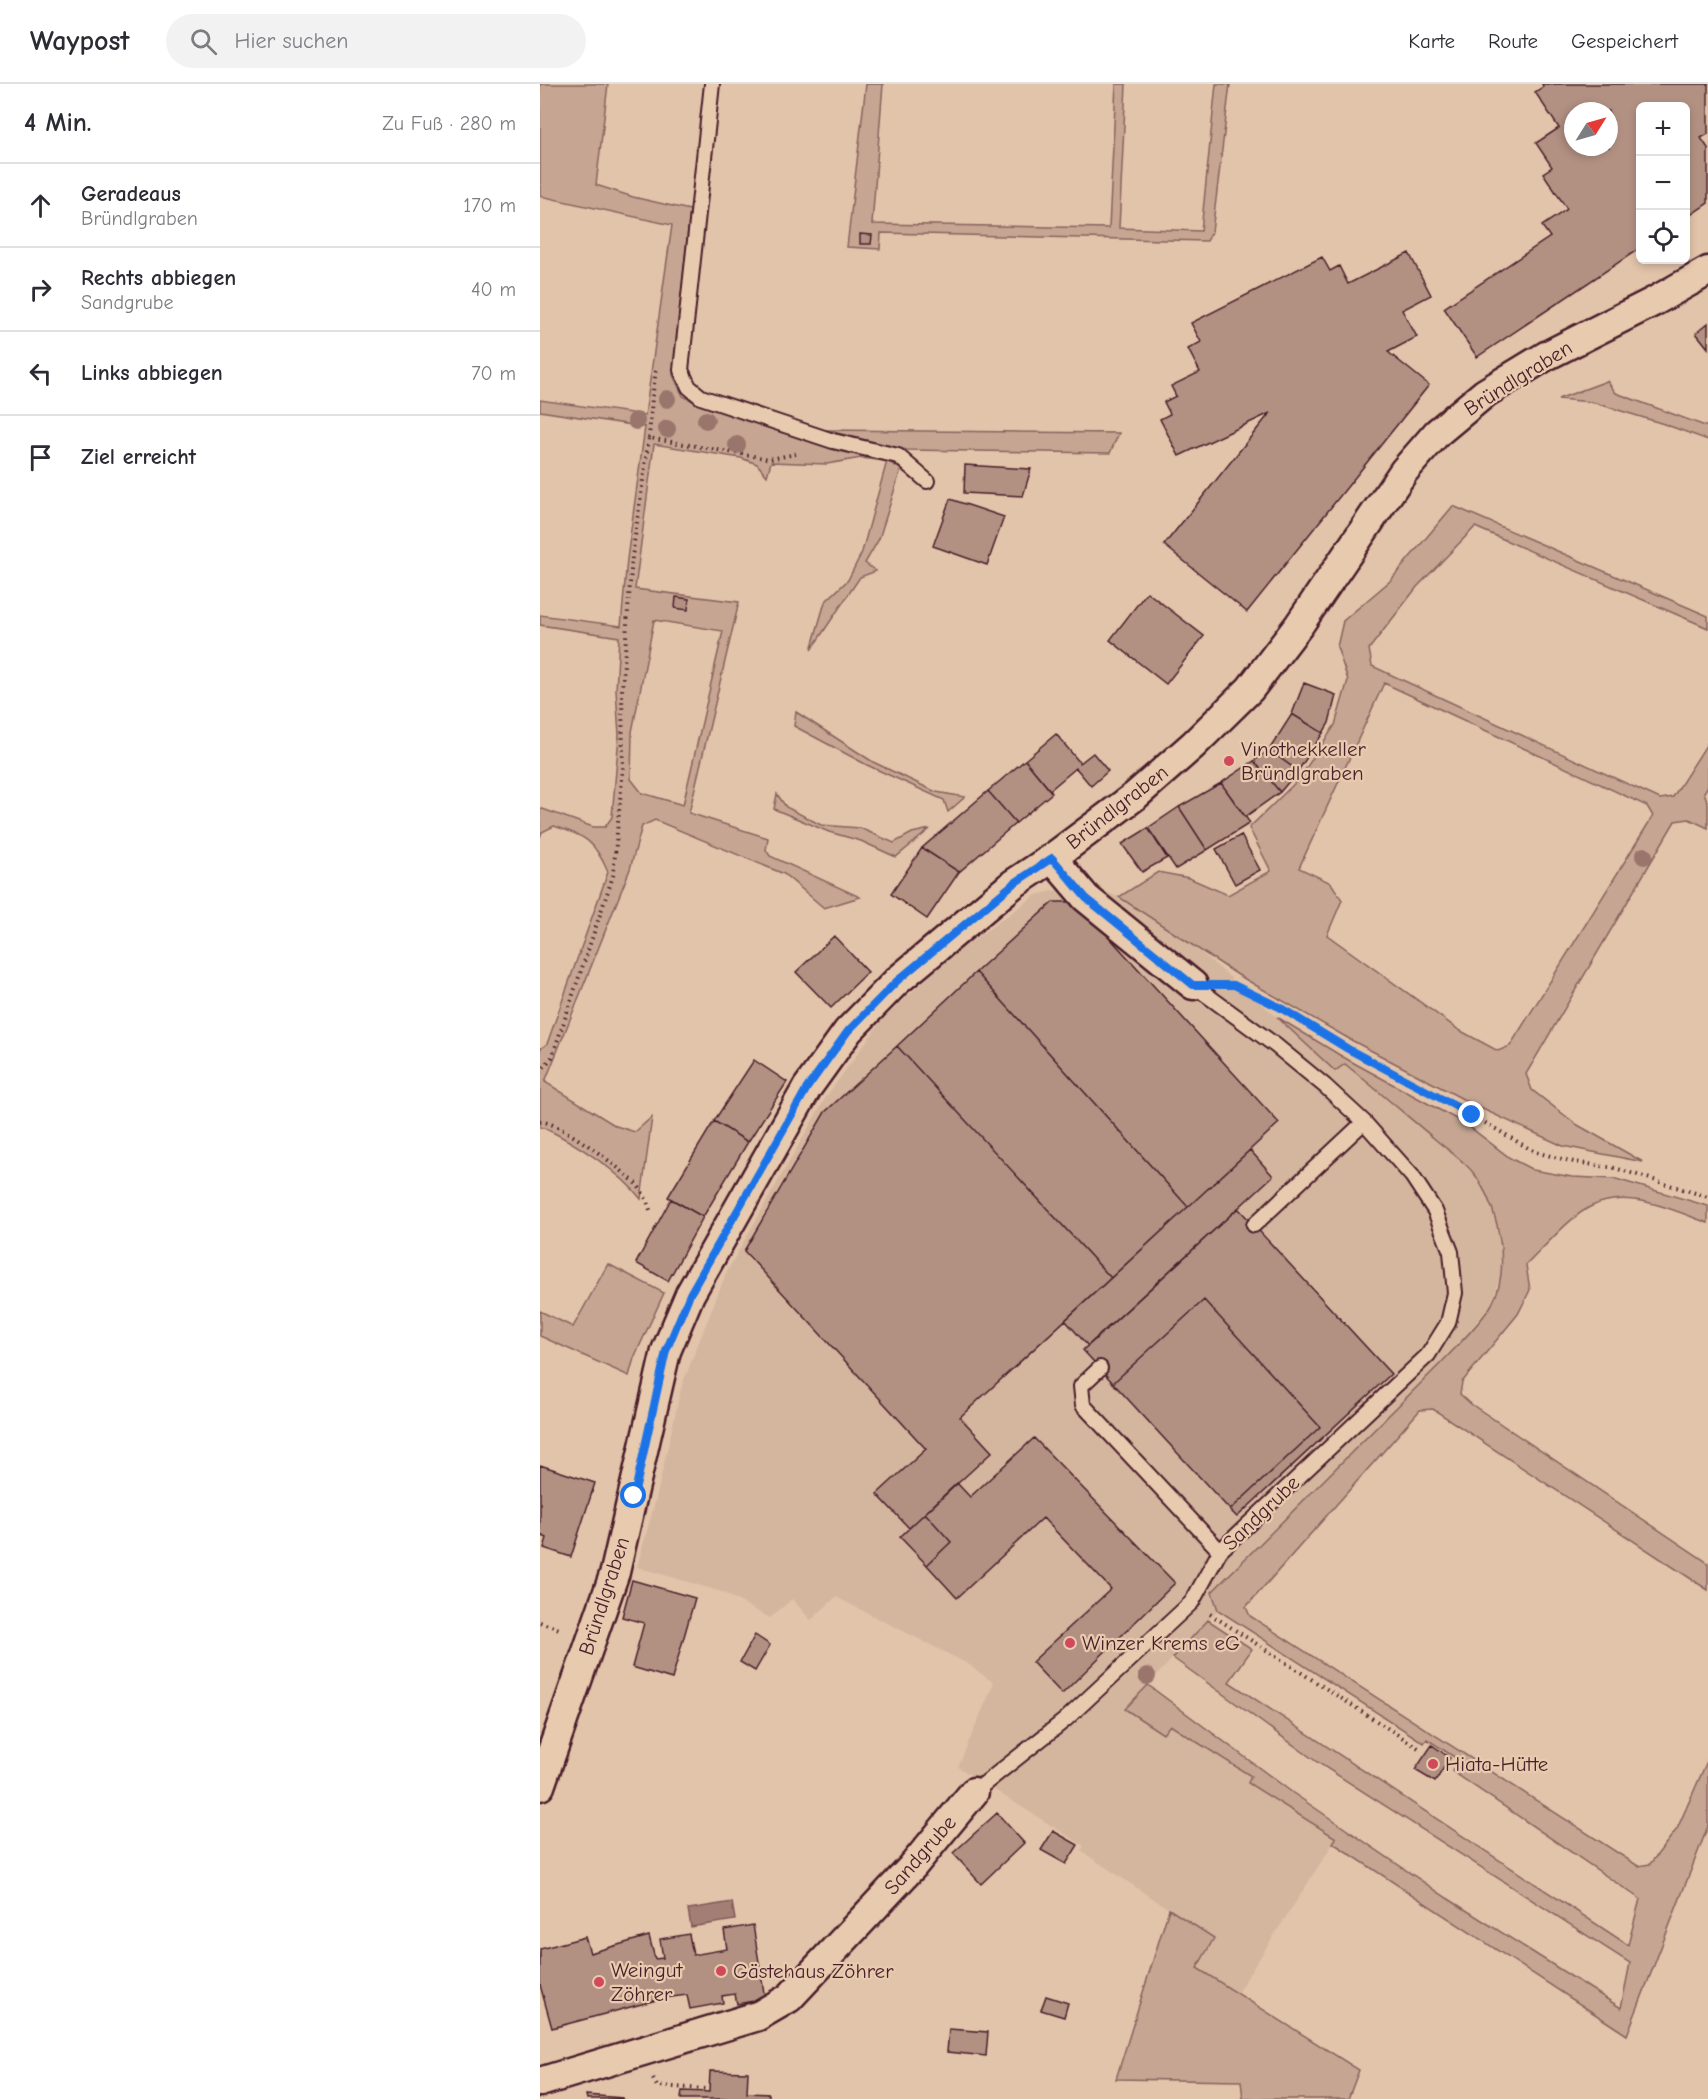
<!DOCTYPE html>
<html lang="de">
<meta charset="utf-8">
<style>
body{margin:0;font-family:"Comic Neue",sans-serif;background:#f2f2f3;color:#2b2b33}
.controls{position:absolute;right:18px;top:18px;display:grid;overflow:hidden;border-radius:9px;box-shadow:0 3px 9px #0003}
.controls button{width:54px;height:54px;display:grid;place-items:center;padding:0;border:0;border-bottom:2px solid #e1e1e2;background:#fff;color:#2b2b33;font:30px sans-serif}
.compass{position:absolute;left:1024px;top:18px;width:54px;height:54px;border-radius:50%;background:#fff;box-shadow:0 3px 9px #0003;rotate:53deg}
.stop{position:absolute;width:18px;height:18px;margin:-14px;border:4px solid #1a73e8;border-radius:50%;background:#fff}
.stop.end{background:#1a73e8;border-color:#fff;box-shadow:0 2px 6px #0008}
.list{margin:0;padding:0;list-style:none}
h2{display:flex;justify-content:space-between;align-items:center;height:78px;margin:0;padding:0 24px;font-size:26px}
h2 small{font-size:20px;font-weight:400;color:#7c7c81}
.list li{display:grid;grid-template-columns:39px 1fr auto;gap:18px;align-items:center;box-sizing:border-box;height:84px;padding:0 24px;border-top:2px solid #e1e1e2}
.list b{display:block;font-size:22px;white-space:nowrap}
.list p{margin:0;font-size:20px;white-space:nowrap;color:#7c7c81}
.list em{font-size:20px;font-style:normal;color:#7c7c81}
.icon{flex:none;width:33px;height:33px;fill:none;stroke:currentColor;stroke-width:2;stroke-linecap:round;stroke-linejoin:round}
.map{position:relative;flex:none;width:1168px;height:2015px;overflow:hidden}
header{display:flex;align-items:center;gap:36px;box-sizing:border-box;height:84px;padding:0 30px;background:#fff;border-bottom:2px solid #e1e1e2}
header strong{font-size:28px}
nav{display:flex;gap:33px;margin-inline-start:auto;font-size:21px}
.search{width:420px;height:54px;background:#f2f2f3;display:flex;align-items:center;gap:15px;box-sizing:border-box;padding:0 21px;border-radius:33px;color:#7c7c81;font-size:22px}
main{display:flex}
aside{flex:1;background:#fff}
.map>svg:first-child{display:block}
.built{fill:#d4b59e}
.green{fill:#c6a692;stroke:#88625e;stroke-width:1.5;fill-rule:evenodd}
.water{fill:#a27e74;stroke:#7f5857;stroke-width:1.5}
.building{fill:#b29183;stroke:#4a1f2b;stroke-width:1.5;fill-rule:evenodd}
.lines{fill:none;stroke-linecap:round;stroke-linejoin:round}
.lane-casing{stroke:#4a1f2b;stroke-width:18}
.street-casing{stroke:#4a1f2b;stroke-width:33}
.path{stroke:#4a1f2b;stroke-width:4;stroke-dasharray:1.5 4.5;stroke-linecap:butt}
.lane{stroke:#e8cbaf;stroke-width:14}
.street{stroke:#e8cbaf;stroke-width:28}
.tree{fill:#99746c}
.route{stroke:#1a73e8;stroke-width:8}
.poi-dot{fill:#d1495b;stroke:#e8cbaf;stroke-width:2}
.labels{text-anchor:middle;stroke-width:4.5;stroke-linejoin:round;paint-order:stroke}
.street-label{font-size:21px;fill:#4a1f2b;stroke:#e8cbaf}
.poi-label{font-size:21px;fill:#4a1f2b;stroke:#e8cbaf;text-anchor:start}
</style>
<header>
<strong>Waypost</strong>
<div class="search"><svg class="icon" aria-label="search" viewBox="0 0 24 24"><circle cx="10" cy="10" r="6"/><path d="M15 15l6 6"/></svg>Hier suchen</div>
<nav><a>Karte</a><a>Route</a><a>Gespeichert</a></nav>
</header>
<main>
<aside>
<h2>4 Min.<small>Zu Fuß · 280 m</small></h2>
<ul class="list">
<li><svg class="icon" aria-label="ahead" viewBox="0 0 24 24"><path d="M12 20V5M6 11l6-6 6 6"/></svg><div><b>Geradeaus</b><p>Bründlgraben</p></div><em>170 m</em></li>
<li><svg class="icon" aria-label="right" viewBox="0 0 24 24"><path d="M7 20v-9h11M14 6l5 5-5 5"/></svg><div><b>Rechts abbiegen</b><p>Sandgrube</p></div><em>40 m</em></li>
<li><svg class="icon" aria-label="left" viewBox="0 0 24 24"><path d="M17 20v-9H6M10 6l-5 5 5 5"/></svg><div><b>Links abbiegen</b></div><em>70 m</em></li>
<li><svg class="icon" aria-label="arrive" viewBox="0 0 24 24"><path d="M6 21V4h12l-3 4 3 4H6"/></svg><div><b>Ziel erreicht</b></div></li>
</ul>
</aside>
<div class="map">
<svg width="1168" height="2015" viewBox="0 0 1168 2015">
<rect width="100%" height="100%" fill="#e2c4aa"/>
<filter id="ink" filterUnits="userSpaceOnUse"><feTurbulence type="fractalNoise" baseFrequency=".0167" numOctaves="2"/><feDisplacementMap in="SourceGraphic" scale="12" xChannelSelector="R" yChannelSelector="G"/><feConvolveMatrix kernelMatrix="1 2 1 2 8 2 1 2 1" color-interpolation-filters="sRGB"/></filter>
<g filter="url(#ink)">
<!-- built -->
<path class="built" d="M 543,800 L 579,813 L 652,861 L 737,933 L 795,987 L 805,979 L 917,1074 L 939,1095 L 952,1124 L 960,1155 L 961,1188 L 952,1219 L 927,1250 L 898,1282 L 672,1508 L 678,1526 L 585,1625 L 623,1649 L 629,1640 L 712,1693 L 708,1699 L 796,1755 L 697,1909 L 657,1884 L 673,1854 L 541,1767 L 544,1762 L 418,1683 L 454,1599 L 428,1580 L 296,1513 L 271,1536 L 252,1515 L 230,1534 L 182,1508 L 97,1483 L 116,1415 L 142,1301 L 187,1187 L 286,1013 L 342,936 L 411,872 L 496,811 Z"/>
<!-- green -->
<path class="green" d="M 0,0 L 68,0 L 56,101 L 93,113 L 150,126 L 133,291 L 143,312 L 159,320 L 194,330 L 291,363 L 347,377 L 361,385 L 339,455 L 325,479 L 336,487 L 320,493 L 271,566 L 285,518 L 308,496 L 322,468 L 347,377 L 321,374 L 287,380 L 231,378 L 227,392 L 217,380 L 201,374 L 114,360 L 95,505 L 199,518 L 149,729 L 228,754 L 226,766 L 230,772 L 320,813 L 284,824 L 244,790 L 115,736 L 102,742 L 90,785 L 5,998 L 76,1042 L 95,1048 L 112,1033 L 101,1115 C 79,1087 36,1059 4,1044 L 0,1044 L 0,965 L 7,960 L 68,788 C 54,756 47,753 14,742 L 2,748 L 0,753 L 0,724 L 53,743 L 65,743 L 72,733 L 79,651 L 76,606 L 79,553 L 0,541 L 0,531 L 81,542 L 87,475 L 105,343 L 0,327 L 0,316 L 105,331 L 132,141 L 0,112 ZM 114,536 L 183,547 L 143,721 L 102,709 L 91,695 L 92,648 Z
M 326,0 L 343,0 L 332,140 L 569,144 L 576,0 L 586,0 L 579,144 L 661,147 L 676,0 L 690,0 L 672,148 L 667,157 L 341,149 L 340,165 L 307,163 Z
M 1067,297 L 1076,309 L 1168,343 L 1168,356 L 1124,340 L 1052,318 L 1018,315 Z
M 285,346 L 579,349 L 570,369 L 367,366 Z
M 913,422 L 1168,532 L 1168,544 L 935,443 L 877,503 L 829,565 L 832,582 L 1120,715 L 1133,713 L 1168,658 L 1168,702 L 1164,708 L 1168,720 L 1168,744 L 1149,735 L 1135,737 L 986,990 L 992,1006 L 1036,1040 L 1103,1078 L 1023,1062 L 936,1022 L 813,957 L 698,891 L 579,813 L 618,788 L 649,794 L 688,811 L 731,787 L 709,744 L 758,696 L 795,641 L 808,596 L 797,563 L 803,537 L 850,497 ZM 844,599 L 1107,722 L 1113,732 L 970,962 L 958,967 L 919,946 L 787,851 L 802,816 L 791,799 L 759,784 Z
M 256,628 L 333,678 L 396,708 L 425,713 L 408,728 L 404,716 L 327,681 L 254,642 Z
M 237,710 L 246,723 L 281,741 L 320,744 L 354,759 L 372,749 L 390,745 L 356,773 L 321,757 L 289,748 L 234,725 Z
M 737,933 L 803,973 L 927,1041 L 970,1074 L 993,1086 L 1032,1093 L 1076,1095 L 1168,1122 L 1168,1139 C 1132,1126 1089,1104 1052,1122 C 1030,1132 1004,1164 986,1181 L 990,1206 L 978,1230 L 922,1298 L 920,1310 L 931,1320 L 1168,1479 L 1168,1506 L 893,1325 L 880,1326 L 706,1523 L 710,1532 L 1098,1782 L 1110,1780 L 1137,1745 L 1168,1675 L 1168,1742 L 1087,1951 L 793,1759 L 796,1754 L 708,1699 L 711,1692 L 630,1641 L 623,1650 L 585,1625 L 608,1601 L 753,1709 L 907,1814 L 1081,1924 L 1090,1879 L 777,1678 L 633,1574 L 668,1536 L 712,1565 L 689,1598 L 1088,1861 L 1100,1815 L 912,1687 L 919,1676 L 887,1655 L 884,1659 L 678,1526 L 672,1508 L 898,1282 C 914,1265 941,1239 952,1220 C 971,1185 959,1129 939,1097 C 930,1081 910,1068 896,1056 C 866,1031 836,1005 805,980 L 795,987 Z
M 68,1180 L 124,1209 L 94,1274 L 89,1292 L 0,1252 L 0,1227 L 33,1243 Z
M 629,1825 L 674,1854 L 657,1884 L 819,1986 L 808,2015 L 703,2015 L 701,1997 L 576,1995 Z"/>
<!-- water -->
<path class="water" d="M 192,1818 L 195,1836 L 151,1843 L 148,1825 Z"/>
<!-- building -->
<path class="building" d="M 1002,0 L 1168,0 L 1168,50 L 1161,54 L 1168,64 L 1168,119 L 1146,134 L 1146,22 L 1100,22 L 1100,164 L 937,273 L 904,224 L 1010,153 L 1002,142 L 1027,125 L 1003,89 L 1012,83 L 996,59 L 1019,44 L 995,8 L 1003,3 ZM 1033,27 L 1069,27 L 1069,63 L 1033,63 Z
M 320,150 L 332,151 L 331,160 L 320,160 Z
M 869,169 L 891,211 L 862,226 L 877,253 L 848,268 L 889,301 L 707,528 L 624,461 L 730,329 L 639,372 L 620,335 L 630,330 L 624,318 L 636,312 L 631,302 L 660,288 L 648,265 L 661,258 L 651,239 L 782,173 L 790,187 L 799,182 L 808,200 Z
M 1168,239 L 1168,264 L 1156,249 Z
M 425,381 L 491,385 L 483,412 L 424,409 Z
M 410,415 L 464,433 L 447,481 L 393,462 Z
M 607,508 L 664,552 L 626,600 L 570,556 Z
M 136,513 L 149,515 L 148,526 L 135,524 Z
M 764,599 L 796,611 L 789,639 L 783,649 L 752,630 Z
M 752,630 L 783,649 L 758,687 L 729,666 Z
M 516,650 L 540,679 L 553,669 L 568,687 L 551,702 L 536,684 L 510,706 L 485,676 Z
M 729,666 L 758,687 L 740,708 L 714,677 Z
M 485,676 L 512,709 L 476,739 L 448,707 Z
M 714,677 L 740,708 L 705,733 L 681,699 Z
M 681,699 L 710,739 L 667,766 L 639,723 Z
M 448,707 L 476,739 L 419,788 L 382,764 Z
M 639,723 L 667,766 L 636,785 L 608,744 Z
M 608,744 L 627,774 L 602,788 L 582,760 Z
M 701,751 L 720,786 L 695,800 L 676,765 Z
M 382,764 L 419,788 L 387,835 L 351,810 Z
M 513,818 L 537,818 L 739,1039 L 648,1123 L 436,888 Z
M 294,852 L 328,888 L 291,924 L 256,888 Z
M 436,888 L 648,1123 L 571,1194 L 357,962 Z
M 357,962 L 571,1194 L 420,1333 L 452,1368 L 369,1444 L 337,1410 L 386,1365 L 204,1167 L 285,1028 Z
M 214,976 L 247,998 L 208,1058 L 174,1037 Z
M 174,1037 L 208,1058 L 163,1133 L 128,1113 Z
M 710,1066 L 733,1092 L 548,1262 L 525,1236 Z
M 131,1115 L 163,1133 L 128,1197 L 96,1179 Z
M 698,1124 L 851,1290 L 697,1433 L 690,1426 L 780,1343 L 664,1216 L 573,1299 L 543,1266 Z
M 664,1216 L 780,1343 L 690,1426 L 573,1299 Z
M 494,1354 L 635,1499 L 522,1610 L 492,1578 L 571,1505 L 503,1434 L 417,1514 L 387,1481 L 411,1458 L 385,1429 L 417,1399 L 430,1413 Z
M 0,1381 L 55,1399 L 31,1473 L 4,1464 L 7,1454 L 0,1451 Z
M 385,1429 L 411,1458 L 387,1481 L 360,1453 Z
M 92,1496 L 155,1514 L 132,1595 L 92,1583 L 104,1539 L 82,1533 Z
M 215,1551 L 230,1561 L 215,1587 L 200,1578 Z
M 892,1661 L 910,1674 L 895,1698 L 875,1686 Z
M 457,1729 L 484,1759 L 441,1800 L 413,1769 Z
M 513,1747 L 538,1761 L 526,1780 L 501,1766 Z
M 213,1841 L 225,1915 L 197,1920 L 195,1910 L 182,1912 L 183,1919 L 150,1925 L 147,1911 L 124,1914 L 12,1944 L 0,1901 L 0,1865 L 45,1853 L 50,1869 L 109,1852 L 115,1875 L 123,1874 L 120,1855 L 149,1850 L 153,1871 L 187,1865 L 184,1846 Z
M 506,1912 L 528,1919 L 524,1933 L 501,1926 Z
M 409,1945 L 448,1948 L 446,1972 L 407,1968 Z
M 170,1987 L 208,1988 L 207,2009 L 229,2010 L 229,2015 L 141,2015 L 142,2007 L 169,2008 Z
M 46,2011 L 83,2014 L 83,2015 L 47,2015 Z"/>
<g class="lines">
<!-- lane casing -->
<g class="lane-casing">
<path id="lane" d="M 172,0 L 141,286 L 149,303 L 161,313 L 293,357 L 358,372 L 387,397
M 714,1141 L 824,1038
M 560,1284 L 541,1302 L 543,1321 L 680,1467
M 434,1708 L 525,1636 L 652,1518 L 680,1467 L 888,1271 L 908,1239 L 915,1209 L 911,1168 L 895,1127 L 872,1092 L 824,1038 L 785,1002 L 735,961 L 653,901"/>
</g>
<!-- street casing -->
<g class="street-casing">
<path id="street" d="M 512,774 L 546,814 L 653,901
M 0,1702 L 75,1488 L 126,1267 L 150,1210 L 267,1004 L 308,947 L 357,897 L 473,800 L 512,774 L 595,712 L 653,661 L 710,605 L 759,541 L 864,387 L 897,349 L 945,309 L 1006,272 L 1113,218 L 1168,187
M 0,1998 L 218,1932 L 249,1914 L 372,1783 L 434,1708"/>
</g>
<!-- path -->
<path class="path" d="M 109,354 L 112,314 L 116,286
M 698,903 L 741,924 L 808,965 L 932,1031 L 995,1068 L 1034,1078 L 1075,1084 L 1168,1113
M 0,988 L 12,973 L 73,792 L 83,684 L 82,607 L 92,473 L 109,354 L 230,375 L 256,370
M 0,1038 C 15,1034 85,1087 97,1101 C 104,1109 107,1116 110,1126
M 670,1530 L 880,1665
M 0,1538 L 22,1546
M 113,1995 L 117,2002 L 166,2005"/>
<!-- lane -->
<use href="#lane" class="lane"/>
<!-- street -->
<use href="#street" class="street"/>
</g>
<!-- trees -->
<g class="tree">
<circle cx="127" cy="315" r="9"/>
<circle cx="166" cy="336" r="9"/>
<circle cx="96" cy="337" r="9"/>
<circle cx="127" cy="345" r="9"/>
<circle cx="197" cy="361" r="9"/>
<circle cx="1104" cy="772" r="9"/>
<circle cx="607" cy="1592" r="9"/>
</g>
</g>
<g class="lines" filter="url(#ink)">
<!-- route -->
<path class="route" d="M 94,1412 L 126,1267 L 150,1210 L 267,1004 L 308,947 L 357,897 L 473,800 L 512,774 L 546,814 L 653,901 L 694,901 L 741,924 L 808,965 L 932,1031"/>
</g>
<!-- markers -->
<g class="poi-dot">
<circle cx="689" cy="677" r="6"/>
<circle cx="530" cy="1559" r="6"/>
<circle cx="893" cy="1680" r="6"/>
<circle cx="181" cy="1887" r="6"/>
<circle cx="59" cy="1898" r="6"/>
</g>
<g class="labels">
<!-- street labels -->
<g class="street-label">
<text transform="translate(978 294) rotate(-32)" y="7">Bründlgraben</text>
<text transform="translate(577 723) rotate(-38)" y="7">Bründlgraben</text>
<text transform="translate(721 1429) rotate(-44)" y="7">Sandgrube</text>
<text transform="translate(64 1512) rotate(-72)" y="7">Bründlgraben</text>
<text transform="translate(380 1771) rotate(-49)" y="7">Sandgrube</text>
</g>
<!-- poi labels -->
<g class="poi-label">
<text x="701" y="672">Vinothekkeller<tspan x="701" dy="24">Bründlgraben</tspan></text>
<text x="542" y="1566">Winzer Krems eG</text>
<text x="905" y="1687">Hiata-Hütte</text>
<text x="71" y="1893">Weingut<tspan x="71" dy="24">Zöhrer</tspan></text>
<text x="193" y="1894">Gästehaus Zöhrer</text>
</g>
</g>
</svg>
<div class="controls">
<button>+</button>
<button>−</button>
<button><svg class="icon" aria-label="locate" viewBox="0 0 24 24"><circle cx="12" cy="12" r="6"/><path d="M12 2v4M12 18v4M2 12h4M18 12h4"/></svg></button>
</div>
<svg class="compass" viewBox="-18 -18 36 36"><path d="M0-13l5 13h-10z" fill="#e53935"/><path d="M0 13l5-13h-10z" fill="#7c7c81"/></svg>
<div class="stop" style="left:94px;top:1412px"></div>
<div class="stop end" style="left:932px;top:1031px"></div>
</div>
</main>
